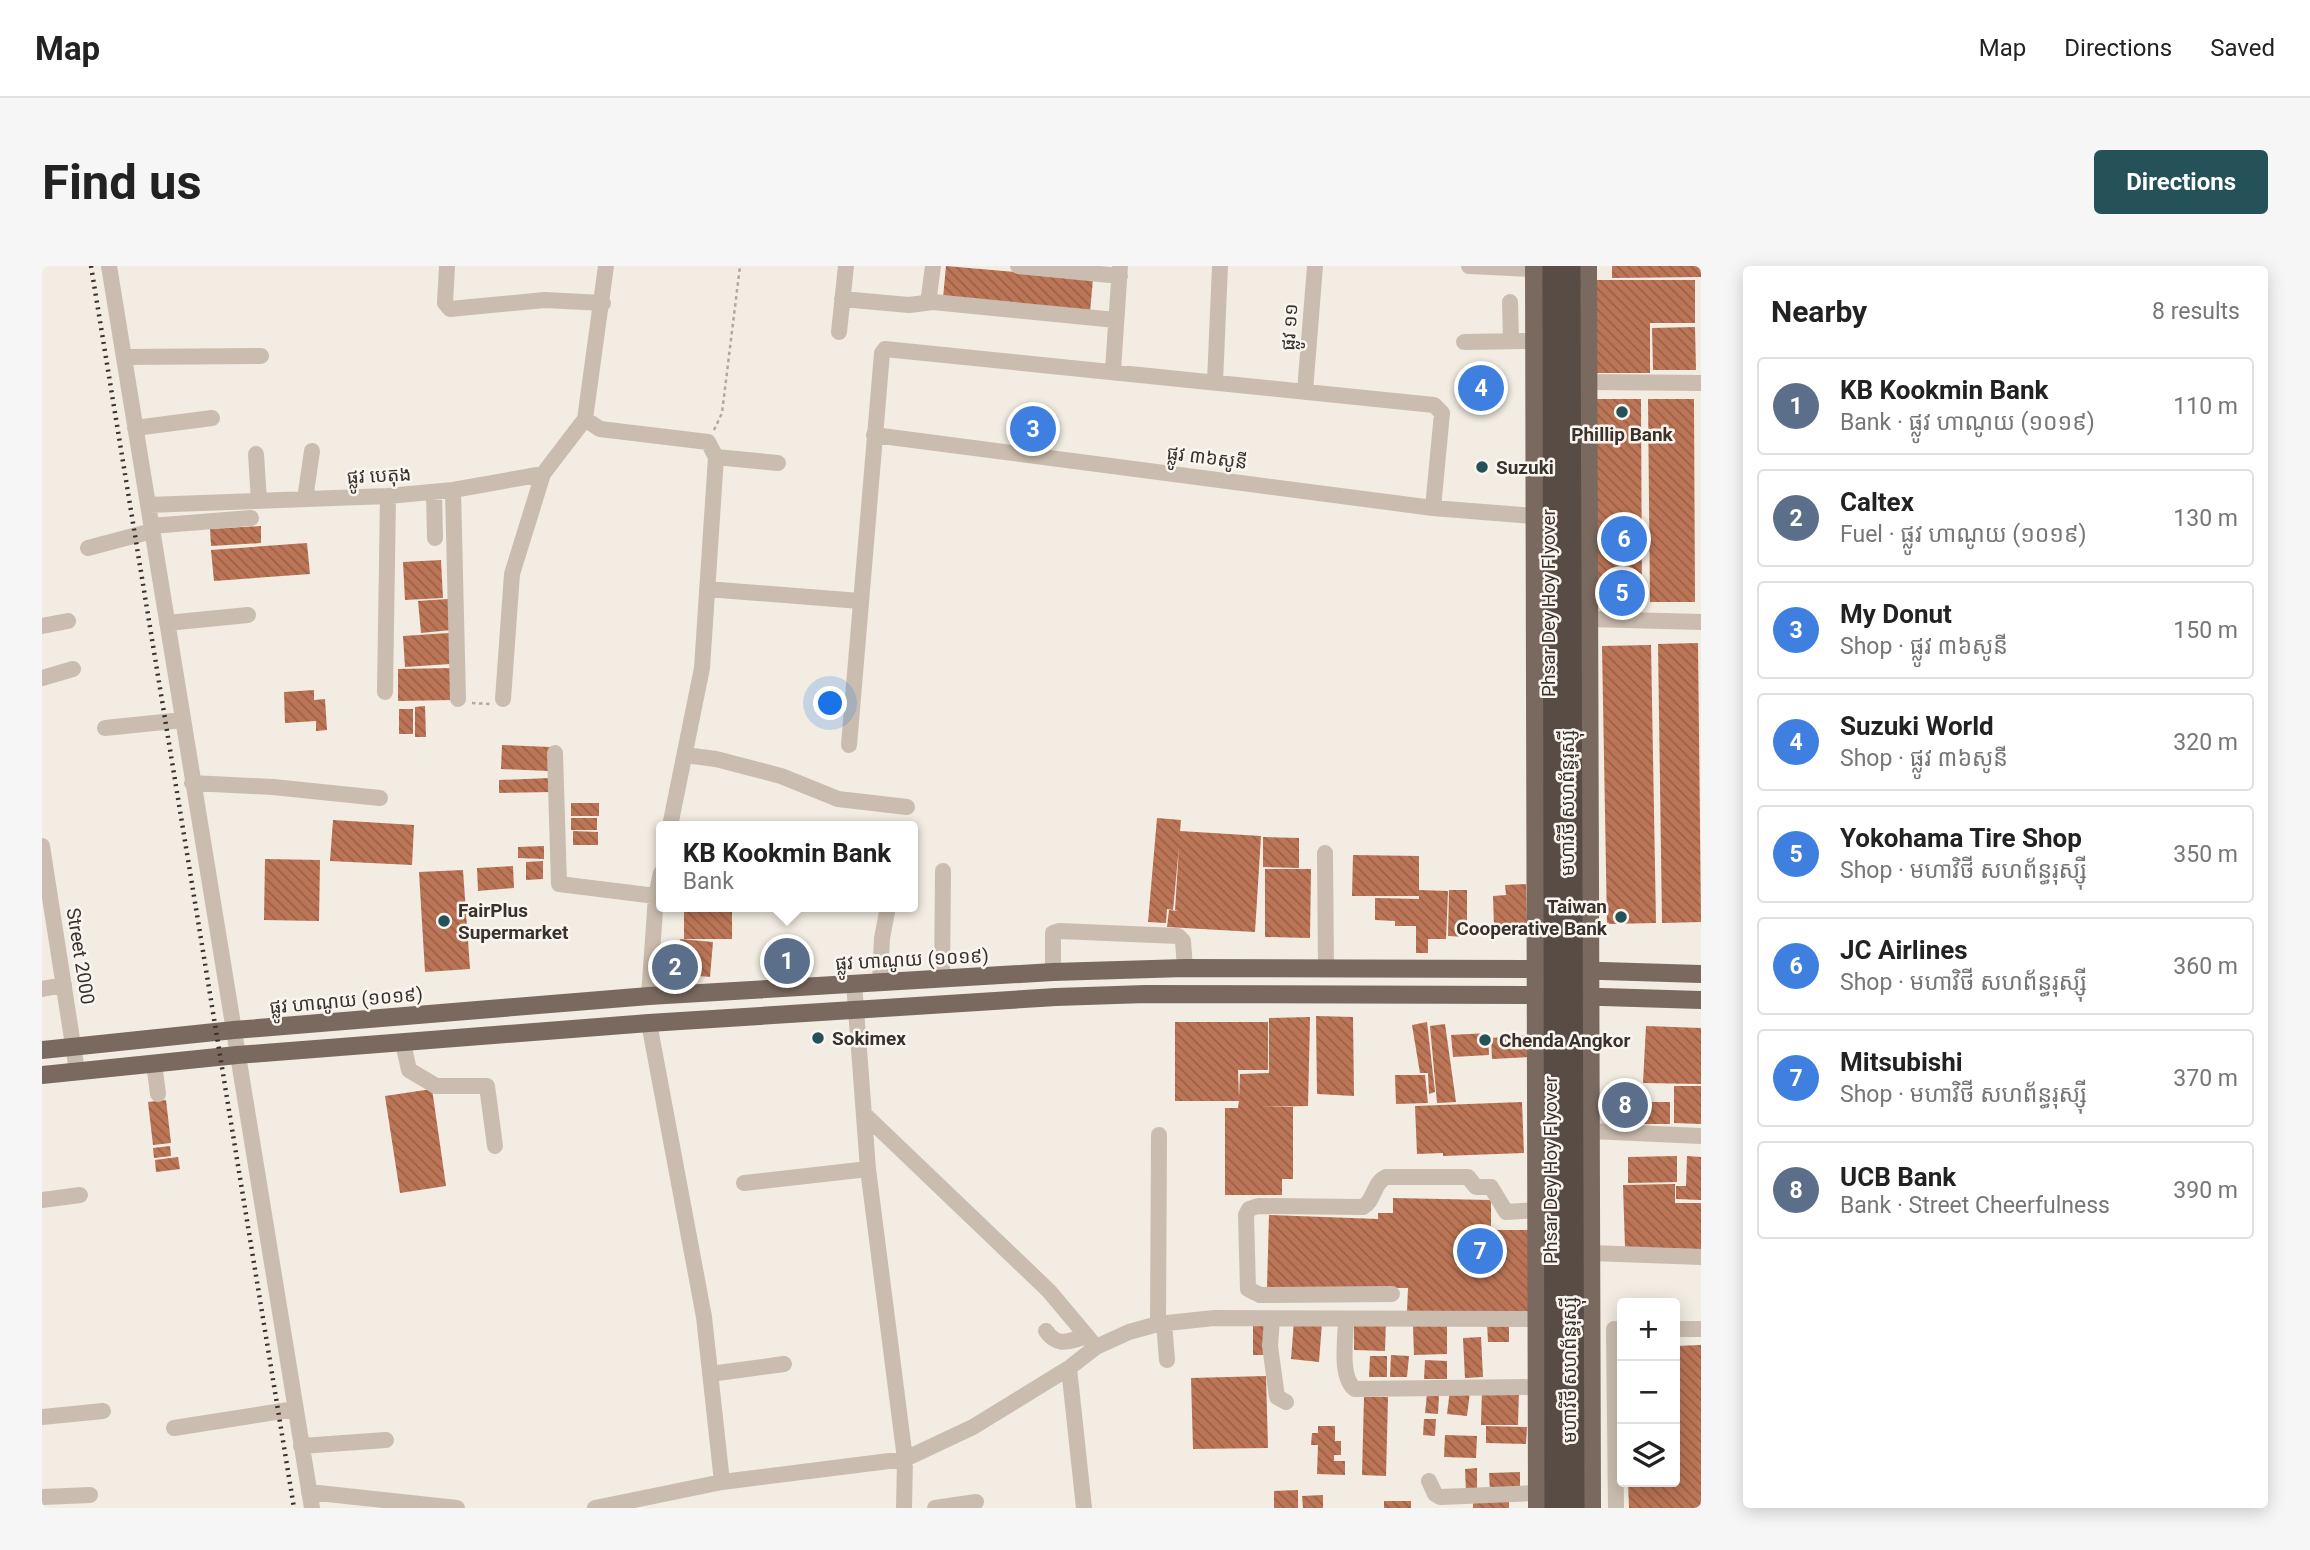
<!DOCTYPE html>
<meta charset="utf-8">
<style>
body{margin:0;font-family:Roboto,"Noto Sans Khmer",sans-serif;background:#f6f6f6;color:#222}
.controls{position:absolute;right:21px;bottom:21px;display:grid;overflow:hidden;border-radius:7px;box-shadow:0 4px 18px #0003}
.controls button{width:63px;height:63px;display:grid;place-items:center;padding:0;border:0;border-bottom:2px solid #e0e0e0;background:#fff;color:#222;font:35px sans-serif}
.you{position:absolute;left:789px;top:438px;width:24px;height:24px;margin:-18px;border:5px solid #fff;border-radius:50%;background:#1a73e8;box-shadow:0 0 0 10px #1a73e833}
.badge{display:grid;place-items:center;width:46px;height:46px;border-radius:50%;background:#255158;color:#fff;font-size:23px;font-weight:700}
.pin{position:absolute;translate:-50% -50%;border:4px solid #fff;box-shadow:0 2px 7px #0006}
.popup{position:absolute;left:614px;top:555px;width:262px;height:91px;box-sizing:border-box;display:grid;place-content:center;border-radius:7px;background:#fff;filter:drop-shadow(0 2px 5px #0005);font-size:23px;white-space:nowrap;color:#767676}
.popup b{font-size:26px;color:#222}
.popup::after{content:'';position:absolute;left:50%;top:100%;margin-left:-14px;border:14px solid transparent;border-top-color:#fff}
.list{margin:0;padding:0;list-style:none}
h2{display:flex;justify-content:space-between;align-items:center;height:91px;margin:0;padding:0 28px;font-size:30px}
h2 small{font-size:23px;font-weight:400;color:#767676}
.list li{display:grid;grid-template-columns:46px 1fr auto;gap:21px;align-items:center;box-sizing:border-box;height:98px;margin:0 14px 14px;padding:0 14px;border:2px solid #e0e0e0;border-radius:7px}
.list b{display:block;font-size:26px;white-space:nowrap}
.list p{margin:0;font-size:23px;white-space:nowrap;color:#767676}
.list em{font-size:23px;font-style:normal;color:#767676}
.icon{flex:none;width:38px;height:38px;fill:none;stroke:currentColor;stroke-width:2;stroke-linecap:round;stroke-linejoin:round}
.map{position:relative;flex:none;width:1659px;height:1242px;overflow:hidden;border-radius:7px}
header{display:flex;align-items:center;gap:42px;box-sizing:border-box;height:98px;padding:0 35px;background:#fff;border-bottom:2px solid #e0e0e0}
header strong{font-size:33px}
nav{display:flex;gap:38px;margin-inline-start:auto;font-size:24px}
.intro{display:flex;align-items:center;justify-content:space-between;box-sizing:border-box;height:168px;padding:0 42px}
h1{margin:0;font-size:49px}
.button{padding:18px 32px;border-radius:7px;background:#255158;color:#fff;font-size:24px;font-weight:700}
main{display:flex;gap:42px;padding:0 42px}
aside{flex:1;background:#fff;border-radius:7px;box-shadow:0 4px 18px #0003}
.map>svg:first-child{display:block}
.building{fill:url(#building-back-hatch)}
.lines{fill:none;stroke-linecap:round;stroke-linejoin:round}
.path{stroke:#b5a799;stroke-width:2.5;stroke-dasharray:3.5 3.5;stroke-linecap:butt}
.minor{stroke:#cabdaf;stroke-width:16}
.major{stroke:#7a695f;stroke-width:18}
.highway{stroke:#594c44;stroke-width:21}
.rail{stroke:#39312c;stroke-width:4.5;stroke-dasharray:2 5;stroke-linecap:butt}
.highway-bridge{stroke:#594c44;stroke-width:21}
.poi-dot{fill:#255158;stroke:#faf5ef;stroke-width:2.5}
.labels{text-anchor:middle;stroke-width:5;stroke-linejoin:round;paint-order:stroke}
.street-label{font-size:19px;fill:#39312c;stroke:#faf5ef}
.poi-label{font-size:19px;font-weight:bold;fill:#39312c;stroke:#faf5ef;text-anchor:start}
</style>
<header>
<strong>Map</strong>
<nav><a>Map</a><a>Directions</a><a>Saved</a></nav>
</header>
<div class="intro"><h1>Find us</h1><a class="button">Directions</a></div>
<main>
<div class="map">
<svg width="1659" height="1242" viewBox="0 0 1659 1242">
<defs>
<pattern id="building-back-hatch" width="6" height="6" patternUnits="userSpaceOnUse" patternTransform="scale(1.75)"><rect width="6" height="6" fill="#bc7556"/><path d="M-1 5l2 2M0 0l6 6M5-1l2 2" fill="none" stroke="#9a6147"/></pattern>
</defs>
<rect width="100%" height="100%" fill="#f2ece2"/>
<!-- building -->
<path class="building" d="M 904,0 L 1051,13 L 1048,46 L 901,32 Z
M 1570,0 L 1659,0 L 1659,11 L 1570,12 Z
M 1551,14 L 1653,14 L 1653,57 L 1608,57 L 1608,107 L 1551,107 Z
M 1653,61 L 1654,104 L 1611,104 L 1610,62 Z
M 1553,133 L 1599,133 L 1600,336 L 1555,336 Z
M 1606,133 L 1652,133 L 1653,336 L 1608,336 Z
M 219,260 L 219,277 L 169,280 L 168,263 Z
M 265,277 L 268,308 L 172,315 L 169,284 Z
M 399,294 L 401,332 L 363,334 L 361,296 Z
M 406,333 L 409,364 L 379,367 L 376,335 Z
M 407,367 L 408,398 L 363,401 L 361,370 Z
M 1656,377 L 1659,656 L 1620,657 L 1616,378 Z
M 1609,379 L 1614,657 L 1565,658 L 1560,380 Z
M 412,402 L 412,434 L 356,435 L 356,403 Z
M 272,424 L 272,434 L 283,433 L 285,464 L 274,465 L 274,455 L 243,457 L 242,426 Z
M 383,440 L 384,471 L 373,471 L 373,441 Z
M 357,443 L 371,443 L 371,468 L 357,468 Z
M 460,479 L 508,481 L 507,505 L 459,503 Z
M 508,512 L 509,526 L 457,527 L 457,514 Z
M 529,537 L 557,537 L 557,550 L 529,550 Z
M 529,552 L 555,552 L 555,564 L 529,564 Z
M 1115,552 L 1139,554 L 1138,565 L 1219,570 L 1213,666 L 1125,661 L 1127,644 L 1136,645 L 1133,644 L 1137,581 L 1131,644 L 1125,643 L 1124,657 L 1106,656 Z
M 291,554 L 372,559 L 370,599 L 288,595 Z
M 531,565 L 556,566 L 556,579 L 531,579 Z
M 1221,571 L 1257,572 L 1257,602 L 1221,601 Z
M 502,580 L 502,593 L 476,592 L 476,581 Z
M 1311,589 L 1377,590 L 1377,624 L 1406,625 L 1404,673 L 1386,673 L 1386,687 L 1374,687 L 1374,660 L 1353,660 L 1353,655 L 1333,654 L 1333,632 L 1377,633 L 1377,630 L 1310,630 Z
M 223,593 L 278,594 L 277,655 L 222,654 Z
M 501,595 L 501,613 L 484,614 L 484,596 Z
M 471,600 L 472,622 L 436,625 L 435,602 Z
M 1223,603 L 1269,603 L 1268,672 L 1223,671 Z
M 421,604 L 428,703 L 383,706 L 377,606 Z
M 1484,618 L 1485,661 L 1452,661 L 1451,630 L 1464,629 L 1463,619 Z
M 1407,624 L 1425,624 L 1425,671 L 1406,670 Z
M 642,646 L 690,646 L 690,673 L 642,673 Z
M 638,673 L 671,676 L 668,711 L 635,708 Z
M 1274,750 L 1311,751 L 1312,830 L 1275,828 Z
M 1268,751 L 1266,840 L 1220,841 L 1251,841 L 1251,913 L 1240,913 L 1240,929 L 1183,929 L 1183,842 L 1196,842 L 1197,835 L 1133,835 L 1133,756 L 1226,756 L 1226,804 L 1196,804 L 1197,832 L 1198,808 L 1227,807 L 1227,752 Z
M 1385,756 L 1393,826 L 1387,828 L 1386,807 L 1378,807 L 1370,759 Z
M 1403,758 L 1414,836 L 1395,837 L 1388,760 Z
M 1604,760 L 1659,762 L 1659,818 L 1601,817 Z
M 1446,767 L 1447,789 L 1411,791 L 1409,769 Z
M 1486,769 L 1487,791 L 1450,793 L 1449,772 Z
M 1353,809 L 1383,809 L 1386,837 L 1354,838 Z
M 1632,820 L 1659,820 L 1659,858 L 1632,857 Z
M 390,823 L 404,920 L 358,927 L 343,830 Z
M 124,834 L 129,877 L 111,879 L 106,836 Z
M 1480,836 L 1482,887 L 1401,890 L 1401,887 L 1375,888 L 1373,840 Z
M 1590,836 L 1628,836 L 1628,858 L 1590,858 Z
M 128,880 L 129,890 L 112,892 L 111,882 Z
M 1635,890 L 1635,916 L 1586,917 L 1586,891 Z
M 1645,890 L 1659,891 L 1659,934 L 1634,933 L 1634,920 L 1644,920 Z
M 136,891 L 138,903 L 114,906 L 113,894 Z
M 1633,918 L 1633,937 L 1659,937 L 1659,983 L 1583,982 L 1581,919 Z
M 1351,932 L 1449,934 L 1449,964 L 1491,964 L 1490,1047 L 1365,1045 L 1366,1022 L 1225,1021 L 1227,949 L 1336,953 L 1336,947 L 1351,947 Z
M 1312,1053 L 1344,1053 L 1343,1085 L 1312,1084 Z
M 1252,1055 L 1280,1057 L 1277,1096 L 1249,1093 Z
M 1445,1057 L 1467,1057 L 1467,1076 L 1446,1076 Z
M 1211,1060 L 1225,1060 L 1226,1089 L 1211,1089 Z
M 1371,1060 L 1405,1060 L 1405,1088 L 1372,1089 Z
M 1439,1071 L 1441,1111 L 1423,1112 L 1421,1072 Z
M 1659,1079 L 1659,1242 L 1587,1242 L 1586,1216 L 1633,1216 L 1633,1080 Z
M 1349,1089 L 1367,1090 L 1365,1111 L 1348,1111 Z
M 1328,1090 L 1345,1090 L 1345,1111 L 1327,1111 Z
M 1383,1094 L 1405,1095 L 1405,1113 L 1382,1113 Z
M 1224,1110 L 1226,1182 L 1151,1183 L 1149,1112 Z
M 1408,1124 L 1428,1126 L 1425,1150 L 1405,1148 Z
M 1440,1124 L 1477,1124 L 1476,1159 L 1439,1159 Z
M 1385,1128 L 1397,1129 L 1396,1148 L 1383,1147 Z
M 1322,1131 L 1346,1131 L 1344,1210 L 1320,1209 Z
M 1382,1153 L 1394,1153 L 1393,1170 L 1381,1169 Z
M 1276,1160 L 1293,1160 L 1293,1175 L 1299,1175 L 1299,1189 L 1292,1189 L 1292,1195 L 1303,1195 L 1303,1209 L 1275,1208 L 1276,1179 L 1269,1179 L 1270,1167 L 1276,1167 Z
M 1444,1160 L 1485,1161 L 1484,1178 L 1444,1177 Z
M 1403,1169 L 1435,1170 L 1434,1192 L 1402,1191 Z
M 1435,1202 L 1435,1226 L 1424,1227 L 1423,1203 Z
M 1478,1206 L 1478,1223 L 1448,1225 L 1447,1207 Z
M 1256,1224 L 1256,1242 L 1232,1242 L 1232,1225 Z
M 1281,1229 L 1281,1242 L 1261,1242 L 1260,1230 Z
M 1431,1231 L 1467,1231 L 1467,1242 L 1431,1242 Z
M 1342,1235 L 1369,1235 L 1369,1242 L 1342,1242 Z"/>
<g class="lines">
<!-- path -->
<path class="path" d="M 672,164 L 680,147 L 698,0
M 430,437 L 448,438"/>
<!-- minor -->
<path class="minor" d="M 67,0 L 270,1242
M 405,0 L 403,37 L 408,43 L 503,34 L 561,37
M 891,0 L 887,30 L 891,36
M 976,0 L 1078,10
M 1427,0 L 1492,3
M 800,33 L 867,39 L 891,36 L 1074,54
M 1468,36 L 1469,75
M 797,66 L 804,0
M 1422,76 L 1492,75
M 82,91 L 219,90
M 1071,104 L 1078,0
M 1173,116 L 1178,0
M 1547,116 L 1659,117
M 1263,125 L 1273,0
M 543,153 L 558,163 L 666,176 L 674,191 L 660,402 L 628,560
M 93,162 L 170,152
M 832,169 L 1391,242 L 1492,250
M 214,188 L 217,235
M 674,191 L 736,197
M 411,224 L 416,433
M 392,226 L 393,272
M 263,233 L 270,185
M 106,239 L 346,230 L 411,224 L 501,208 L 543,153 L 564,0
M 109,260 L 209,252
M 46,282 L 110,265
M 665,323 L 818,335
M 1548,353 L 1659,356
M 125,357 L 206,349
M 0,360 L 26,355
M 0,412 L 31,403
M 343,426 L 346,230
M 461,433 L 470,308 L 501,208
M 63,462 L 141,454
M 807,479 L 840,87 L 843,83 L 1392,139 L 1400,147 L 1391,242
M 513,487 L 517,618 L 614,630
M 643,489 L 674,493 L 739,510 L 796,533 L 865,541
M 150,517 L 231,521 L 338,532
M 0,580 L 35,805
M 1283,587 L 1284,703
M 1011,706 L 1011,667 L 1017,665 L 1136,670 L 1141,675 L 1143,702
M 900,712 L 901,605
M 838,715 L 840,672 L 846,641
M 812,717 L 826,903 L 863,1193 L 862,1242
M 0,723 L 22,719
M 607,730 L 614,630 L 619,607
M 607,757 L 662,1051 L 680,1216
M 361,777 L 367,804 L 394,820 L 445,820 L 453,880
M 112,797 L 116,828
M 822,848 L 1007,1025 L 1054,1081
M 1549,865 L 1659,870
M 702,917 L 826,903
M 0,934 L 38,929
M 1549,987 L 1659,991
M 1350,1028 L 1218,1029 L 1206,1023 L 1204,949 L 1207,943 L 1216,940 L 1321,941 C 1333,934 1331,917 1344,911 L 1426,911 L 1434,921 L 1449,921 L 1464,946 L 1494,944
M 1230,1053 L 1228,1080 L 1235,1131 L 1244,1136
M 1304,1053 C 1304,1072 1297,1111 1313,1123 L 1495,1121
M 1122,1057 L 1125,1094
M 1116,1058 L 1117,869
M 1572,1063 L 1574,1242
M 1633,1063 L 1659,1063
M 1004,1065 C 1016,1082 1027,1075 1045,1070
M 1027,1102 L 1042,1242
M 668,1108 L 742,1098
M 0,1151 L 61,1145
M 132,1162 L 253,1143
M 259,1180 L 344,1174
M 1387,1215 L 1393,1228 L 1398,1231 L 1495,1227
M 267,1226 L 415,1242
M 0,1231 L 48,1229
M 553,1242 L 680,1216 L 863,1193 L 931,1161 L 1027,1102 L 1054,1081 L 1087,1066 L 1116,1058 L 1172,1052 L 1494,1053
M 893,1242 L 934,1236"/>
<!-- major -->
<path class="major" d="M 1492,0 L 1495,1242
M 1546,0 L 1550,1242
M 0,784 L 192,764 L 607,730 L 1011,706 L 1143,702 L 1494,703 L 1659,708
M 0,809 L 195,789 L 607,757 L 1014,731 L 1104,728 L 1494,729 L 1659,734"/>
<!-- highway -->
<path class="highway" d="M 1511,0 L 1511,21
M 1528,0 L 1528,21"/>
<!-- rail -->
<path class="rail" d="M 49,0 L 252,1242"/>
<!-- highway-bridge -->
<path class="highway-bridge" d="M 1511,21 L 1513,1242
M 1528,21 L 1532,1242"/>
</g>
<!-- markers -->
<g class="poi-dot">
<circle cx="1580" cy="146" r="7"/>
<circle cx="1440" cy="201" r="7"/>
<circle cx="1579" cy="651" r="7"/>
<circle cx="402" cy="655" r="7"/>
<circle cx="776" cy="772" r="7"/>
<circle cx="1443" cy="774" r="7"/>
</g>
<g class="labels">
<!-- street labels -->
<g class="street-label">
<text transform="translate(1247 61) rotate(-86)" y="7">ផ្លូវ ១១</text>
<text transform="translate(1165 191) rotate(7)" y="7">ផ្លូវ ៣៦សូនី</text>
<text transform="translate(337 209) rotate(-3)" y="7">ផ្លូវ បេតុង</text>
<text transform="translate(1506 337) rotate(-90)" y="7">Phsar Dey Hoy Flyover</text>
<text transform="translate(1525 537) rotate(-90)" y="7">មហាវិថី សហព័ន្ធរុស្ស៊ី</text>
<text transform="translate(39 690) rotate(81)" y="7">Street 2000</text>
<text transform="translate(870 693) rotate(-3)" y="7">ផ្លូវ ហាណូយ (១០១៩)</text>
<text transform="translate(304 734) rotate(-5)" y="7">ផ្លូវ ហាណូយ (១០១៩)</text>
<text transform="translate(1508 904) rotate(-90)" y="7">Phsar Dey Hoy Flyover</text>
<text transform="translate(1527 1104) rotate(-90)" y="7">មហាវិថី សហព័ន្ធរុស្ស៊ី</text>
</g>
<!-- poi labels -->
<g class="poi-label">
<text x="1580" y="175" text-anchor="middle">Phillip Bank</text>
<text x="1454" y="208">Suzuki</text>
<text x="1565" y="647" text-anchor="end">Taiwan<tspan x="1565" dy="22">Cooperative Bank</tspan></text>
<text x="416" y="651">FairPlus<tspan x="416" dy="22">Supermarket</tspan></text>
<text x="790" y="779">Sokimex</text>
<text x="1457" y="781">Chenda Angkor</text>
</g>
</g>
</svg>
<div class="controls">
<button>+</button>
<button>−</button>
<button><svg class="icon" aria-label="layers" viewBox="0 0 24 24"><path d="M12 4l9 5-9 5-9-5zM3 14l9 5 9-5"/></svg></button>
</div>
<div class="you"></div>
<div class="pin badge" style="left:745px;top:695px;background:#5c6f8a">1</div>
<div class="popup"><b>KB Kookmin Bank</b>Bank</div>
<div class="pin badge" style="left:633px;top:701px;background:#5c6f8a">2</div>
<div class="pin badge" style="left:991px;top:163px;background:#3f7fe0">3</div>
<div class="pin badge" style="left:1439px;top:122px;background:#3f7fe0">4</div>
<div class="pin badge" style="left:1580px;top:327px;background:#3f7fe0">5</div>
<div class="pin badge" style="left:1582px;top:273px;background:#3f7fe0">6</div>
<div class="pin badge" style="left:1438px;top:985px;background:#3f7fe0">7</div>
<div class="pin badge" style="left:1583px;top:839px;background:#5c6f8a">8</div>
</div>
<aside>
<h2>Nearby<small>8 results</small></h2>
<ul class="list">
<li><span class="badge" style="background:#5c6f8a">1</span><div><b>KB Kookmin Bank</b><p>Bank · ផ្លូវ ហាណូយ (១០១៩)</p></div><em>110 m</em></li>
<li><span class="badge" style="background:#5c6f8a">2</span><div><b>Caltex</b><p>Fuel · ផ្លូវ ហាណូយ (១០១៩)</p></div><em>130 m</em></li>
<li><span class="badge" style="background:#3f7fe0">3</span><div><b>My Donut</b><p>Shop · ផ្លូវ ៣៦សូនី</p></div><em>150 m</em></li>
<li><span class="badge" style="background:#3f7fe0">4</span><div><b>Suzuki World</b><p>Shop · ផ្លូវ ៣៦សូនី</p></div><em>320 m</em></li>
<li><span class="badge" style="background:#3f7fe0">5</span><div><b>Yokohama Tire Shop</b><p>Shop · មហាវិថី សហព័ន្ធរុស្ស៊ី</p></div><em>350 m</em></li>
<li><span class="badge" style="background:#3f7fe0">6</span><div><b>JC Airlines</b><p>Shop · មហាវិថី សហព័ន្ធរុស្ស៊ី</p></div><em>360 m</em></li>
<li><span class="badge" style="background:#3f7fe0">7</span><div><b>Mitsubishi</b><p>Shop · មហាវិថី សហព័ន្ធរុស្ស៊ី</p></div><em>370 m</em></li>
<li><span class="badge" style="background:#5c6f8a">8</span><div><b>UCB Bank</b><p>Bank · Street Cheerfulness</p></div><em>390 m</em></li>
</ul>
</aside>
</main>
